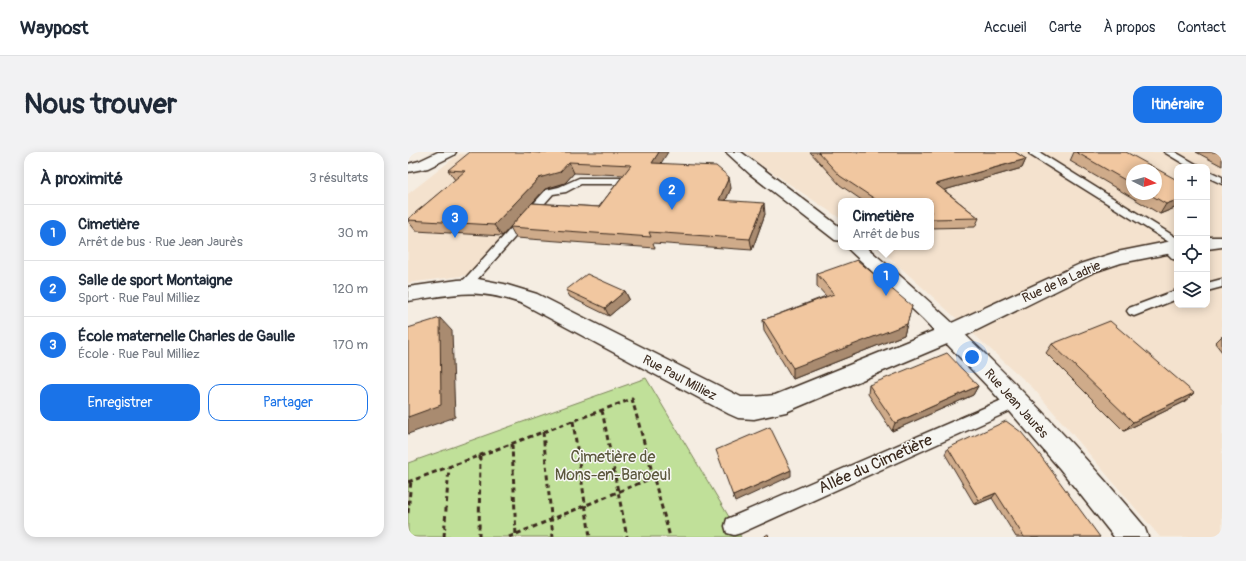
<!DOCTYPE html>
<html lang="fr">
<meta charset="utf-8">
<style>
body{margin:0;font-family:Pangolin,sans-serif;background:#f2f2f3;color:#1f2937}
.controls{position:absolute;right:12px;top:12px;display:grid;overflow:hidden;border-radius:8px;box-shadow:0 2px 10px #0003}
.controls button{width:36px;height:36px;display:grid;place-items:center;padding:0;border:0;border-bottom:1px solid #e0e1e3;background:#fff;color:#1f2937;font:20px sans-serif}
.compass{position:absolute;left:718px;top:12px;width:36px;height:36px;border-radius:50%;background:#fff;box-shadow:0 2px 10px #0003;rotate:96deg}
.you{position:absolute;left:564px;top:205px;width:14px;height:14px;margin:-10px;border:3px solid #fff;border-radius:50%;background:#1a73e8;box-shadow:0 0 0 6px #1a73e833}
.badge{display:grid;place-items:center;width:26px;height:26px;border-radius:50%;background:#1a73e8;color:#fff;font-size:13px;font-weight:700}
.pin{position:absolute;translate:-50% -33px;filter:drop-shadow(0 1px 2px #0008)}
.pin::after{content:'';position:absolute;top:21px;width:14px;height:12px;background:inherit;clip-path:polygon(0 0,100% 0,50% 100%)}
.popup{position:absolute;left:430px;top:46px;width:96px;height:52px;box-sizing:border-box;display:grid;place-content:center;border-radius:8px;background:#fff;filter:drop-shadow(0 1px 3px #0005);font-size:13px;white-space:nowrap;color:#747a83}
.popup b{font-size:15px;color:#1f2937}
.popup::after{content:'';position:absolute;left:50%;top:100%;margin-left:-8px;border:8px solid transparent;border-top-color:#fff}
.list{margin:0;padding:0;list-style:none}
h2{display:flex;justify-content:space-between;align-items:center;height:52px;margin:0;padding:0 16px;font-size:17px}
h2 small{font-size:13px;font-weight:400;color:#747a83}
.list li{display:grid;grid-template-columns:26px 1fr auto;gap:12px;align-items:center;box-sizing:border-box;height:56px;padding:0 16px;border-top:1px solid #e0e1e3}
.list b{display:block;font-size:15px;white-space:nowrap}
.list p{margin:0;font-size:13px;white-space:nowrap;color:#747a83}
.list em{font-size:13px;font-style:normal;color:#747a83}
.actions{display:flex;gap:8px;padding:12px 16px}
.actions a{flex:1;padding:9px 0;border:1px solid #1a73e8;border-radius:12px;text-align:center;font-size:14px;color:#1a73e8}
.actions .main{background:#1a73e8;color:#fff}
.icon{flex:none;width:22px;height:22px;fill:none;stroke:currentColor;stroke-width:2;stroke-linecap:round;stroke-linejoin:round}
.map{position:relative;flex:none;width:814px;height:385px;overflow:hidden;border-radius:12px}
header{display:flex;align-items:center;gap:24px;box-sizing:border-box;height:56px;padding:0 20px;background:#fff;border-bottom:1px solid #e0e1e3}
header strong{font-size:19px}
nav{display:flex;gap:22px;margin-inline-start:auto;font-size:14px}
.intro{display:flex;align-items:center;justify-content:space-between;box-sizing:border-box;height:96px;padding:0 24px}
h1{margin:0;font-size:28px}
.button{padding:10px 18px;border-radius:12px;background:#1a73e8;color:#fff;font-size:14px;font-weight:700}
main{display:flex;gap:24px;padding:0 24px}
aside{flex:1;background:#fff;border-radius:12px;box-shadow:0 2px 10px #0003}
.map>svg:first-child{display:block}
.built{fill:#f4e2ce;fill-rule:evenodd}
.green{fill:#c0e099;stroke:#7e855c}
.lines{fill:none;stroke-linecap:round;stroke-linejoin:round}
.service-casing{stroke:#3b2a1e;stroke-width:3}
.minor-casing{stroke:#3b2a1e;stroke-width:3}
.tertiary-casing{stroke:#3b2a1e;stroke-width:3}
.path{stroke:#3b2a1e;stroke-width:3;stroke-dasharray:5 3.5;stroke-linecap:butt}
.service{fill:#f6f6f2;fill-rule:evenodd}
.minor{fill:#f6f6f2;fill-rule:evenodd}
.tertiary{fill:#f6f6f2;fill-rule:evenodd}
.wall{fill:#cfab8a;stroke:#3b2a1e;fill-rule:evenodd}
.shaded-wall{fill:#a98b70;stroke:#3b2a1e}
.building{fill:#f1c7a0;stroke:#3b2a1e}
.labels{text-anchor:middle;stroke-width:3;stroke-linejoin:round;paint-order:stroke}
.street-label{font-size:13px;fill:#3b2a1e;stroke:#f6f6f2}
.near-park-label{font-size:16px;fill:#5c583d;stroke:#f6f6f2}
.near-street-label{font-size:16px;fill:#3b2a1e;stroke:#f6f6f2}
</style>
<header>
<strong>Waypost</strong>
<nav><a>Accueil</a><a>Carte</a><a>À propos</a><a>Contact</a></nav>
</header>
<div class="intro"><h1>Nous trouver</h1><a class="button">Itinéraire</a></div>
<main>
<aside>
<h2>À proximité<small>3 résultats</small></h2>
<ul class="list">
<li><span class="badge">1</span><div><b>Cimetière</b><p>Arrêt de bus · Rue Jean Jaurès</p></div><em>30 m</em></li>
<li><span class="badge">2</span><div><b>Salle de sport Montaigne</b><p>Sport · Rue Paul Milliez</p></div><em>120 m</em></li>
<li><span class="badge">3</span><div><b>École maternelle Charles de Gaulle</b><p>École · Rue Paul Milliez</p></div><em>170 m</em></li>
</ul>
<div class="actions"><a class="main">Enregistrer</a><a>Partager</a></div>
</aside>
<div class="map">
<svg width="814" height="385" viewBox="0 0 814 385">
<rect width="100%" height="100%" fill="#f5ede2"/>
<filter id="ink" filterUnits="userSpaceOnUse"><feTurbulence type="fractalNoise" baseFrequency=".025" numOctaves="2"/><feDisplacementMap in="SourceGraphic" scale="8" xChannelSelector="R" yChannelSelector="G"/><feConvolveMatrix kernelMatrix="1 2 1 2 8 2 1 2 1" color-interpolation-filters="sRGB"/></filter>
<g filter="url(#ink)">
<!-- built -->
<path class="built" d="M 338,0 L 814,0 L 814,385 L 752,385 L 625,236 L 470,95 L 523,95 L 523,49 L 433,49 L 433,67 L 349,10 ZM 769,15 L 799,15 L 799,153 L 769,153 ZM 724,18 L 748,18 L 748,42 L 724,42 Z
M 51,2 L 178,7 L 153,35 L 100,32 L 121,49 L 127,49 L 60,123 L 0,131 L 0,42 Z"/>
<!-- green -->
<path class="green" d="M 238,226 L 333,385 L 0,385 L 0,311 Z"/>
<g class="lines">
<!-- service casing -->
<g class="service-casing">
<path id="service" d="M 621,0 L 631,0 L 769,86 L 769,95 L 622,3 Z
M 756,0 L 767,0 L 793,15 L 781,15 Z
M 799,18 L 814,25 L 814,32 L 799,25 Z
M 171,26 L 215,26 L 220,29 L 215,32 L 173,32 L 158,40 L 145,42 L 60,138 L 52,138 L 50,135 L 52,132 L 138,38 L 151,35 Z
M 760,92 L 769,98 L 769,108 L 765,107 L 754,96 Z
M 814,127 L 814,135 L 799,139 L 799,131 Z
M 769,138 L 769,147 L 726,164 L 721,162 L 719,159 L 721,156 Z
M 608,242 L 613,244 L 616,249 L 613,254 L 333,381 L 326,383 L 319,381 L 317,374 L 319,367 Z"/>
</g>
<!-- minor casing -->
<g class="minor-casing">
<path id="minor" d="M 30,0 L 48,0 L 46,3 L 20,16 L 0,20 L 0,12 L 11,9 Z
M 799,85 L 814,85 L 814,95 L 799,97 Z
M 769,88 L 769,100 L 713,111 L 686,120 L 551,187 L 378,260 L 346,267 L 330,266 L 321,262 L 115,152 C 68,135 47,142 0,149 L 0,135 L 50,128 L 70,127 L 96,132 L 129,142 L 333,245 L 346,245 L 367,243 L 535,175 L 672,112 L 709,100 Z"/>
</g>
<!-- tertiary casing -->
<g class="tertiary-casing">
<path id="tertiary" d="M 318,0 L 333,0 L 433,76 L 433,89 L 427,88 L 342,22 Z
M 438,95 L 458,95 C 560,179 651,273 736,374 L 740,385 L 706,385 L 652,317 L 585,240 L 515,167 Z"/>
</g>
<!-- path -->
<path class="path" d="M 194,258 L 219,385
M 165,269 L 182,385
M 135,280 L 145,385
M 104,292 L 108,385
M 0,330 L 224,247 L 262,385
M 0,361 L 3,328
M 36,385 L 41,315
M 71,385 L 72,303
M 101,385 L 246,325"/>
<!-- service -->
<use href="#service" class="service"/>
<!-- minor -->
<use href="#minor" class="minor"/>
<!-- tertiary -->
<use href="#tertiary" class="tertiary"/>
</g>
<!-- wall -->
<path class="wall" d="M 402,0 L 607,0 L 618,7 L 614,16 L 536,38 L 571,66 L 567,75 L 523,76 L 523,49 L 455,49 L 432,33 Z
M 666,0 L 718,0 L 769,55 L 752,62 L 662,9 ZM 724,18 L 748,42 L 724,42 Z
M 788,0 L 814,0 L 814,14 Z
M 133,1 L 253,11 L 323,36 L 318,48 L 357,62 L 344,98 L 245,91 L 247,96 L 108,86 L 102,75 L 94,84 L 8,79 L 0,69 L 0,67 L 47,28 L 40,18 ZM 166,21 L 215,23 L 191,55 L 124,51 L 137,37 L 157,31 Z
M 409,122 L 501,165 L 496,183 L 385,227 L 356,179 L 355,168 L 418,144 L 409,134 Z
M 158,138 L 217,139 L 221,147 L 201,164 L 162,145 Z
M 814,184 L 814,200 L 807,191 Z
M 644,192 L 786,241 L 776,250 L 716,279 L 638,201 Z
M 461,233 L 570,234 L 565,243 L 484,279 L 460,242 Z
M 540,296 L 692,385 L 608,385 L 584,346 L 567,353 L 537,302 Z"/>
<!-- shaded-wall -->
<path class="shaded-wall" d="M 251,0 L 260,0 L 247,21 L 244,11 Z
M 618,7 L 614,16 L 526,41 L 528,32 Z
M 161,10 L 166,21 L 157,31 L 137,37 L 94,84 L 86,73 L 131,26 Z
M 321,25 L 323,36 L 313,59 L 311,48 Z
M 769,48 L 769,55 L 752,62 L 758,52 Z
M 356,51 L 357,62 L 344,98 L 342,87 Z
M 217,139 L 221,147 L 201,164 L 197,156 Z
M 504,154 L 496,183 L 385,227 L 385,216 Z
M 32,166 L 44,179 L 47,265 L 0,282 L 0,265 Z
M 570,234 L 565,243 L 484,279 L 487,271 Z
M 786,241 L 776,250 L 716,279 L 725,270 Z
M 383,318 L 383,324 L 327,350 L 325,344 Z
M 588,341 L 584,346 L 567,353 L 571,348 Z"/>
<!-- building -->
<path class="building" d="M 62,0 L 117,0 L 133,1 L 134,0 L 251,0 L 244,11 L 308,14 L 321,25 L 311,48 L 356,51 L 342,87 L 241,80 L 243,85 L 102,75 L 124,51 L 191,55 L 223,13 L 161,10 L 152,20 L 131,26 L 86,73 L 0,68 L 0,67 L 57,19 L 40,18 Z
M 410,0 L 607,0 L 618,7 L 528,32 L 571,66 L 523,67 L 523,49 L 470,49 L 432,24 Z
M 668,0 L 718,0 L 769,28 L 769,48 L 758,52 L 741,42 L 748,42 L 748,18 L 724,18 L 724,32 Z
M 449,108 L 504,154 L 499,172 L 385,216 L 355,168 L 426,142 L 409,122 Z
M 179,122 L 217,139 L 197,156 L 158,138 Z
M 32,166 L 33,253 L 0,265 L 0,176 Z
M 702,169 L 786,241 L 725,270 L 644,192 Z
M 539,201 L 570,234 L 487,271 L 461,233 Z
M 598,269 L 613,280 L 632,303 L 692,385 L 616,385 L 588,341 L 571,348 L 540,296 Z
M 362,275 L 383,318 L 325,344 L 308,298 Z
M 360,382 L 361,385 L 355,385 Z"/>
</g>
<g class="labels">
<!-- street labels -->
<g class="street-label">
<text transform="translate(653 129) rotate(-24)" y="5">Rue de la Ladrie</text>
<text transform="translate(272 225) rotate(28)" y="5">Rue Paul Milliez</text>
<text transform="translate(609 251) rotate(48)" y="5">Rue Jean Jaurès</text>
</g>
<!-- near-park labels -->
<g class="near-park-label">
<text x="205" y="310">Cimetière de<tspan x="205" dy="18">Mons-en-Baroeul</tspan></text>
</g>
<!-- near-street labels -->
<g class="near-street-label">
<text transform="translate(467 311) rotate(-24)" y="6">Allée du Cimetière</text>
</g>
</g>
</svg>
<div class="controls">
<button>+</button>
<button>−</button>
<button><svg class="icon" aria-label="locate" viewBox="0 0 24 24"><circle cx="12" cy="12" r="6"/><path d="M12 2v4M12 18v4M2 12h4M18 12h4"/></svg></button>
<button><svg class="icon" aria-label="layers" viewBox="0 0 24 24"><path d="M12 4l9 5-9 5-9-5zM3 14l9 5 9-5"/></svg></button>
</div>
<svg class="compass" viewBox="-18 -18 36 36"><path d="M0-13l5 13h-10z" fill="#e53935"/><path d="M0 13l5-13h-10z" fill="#747a83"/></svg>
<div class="you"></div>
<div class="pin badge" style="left:478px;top:144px">1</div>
<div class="popup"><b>Cimetière</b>Arrêt de bus</div>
<div class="pin badge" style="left:264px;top:58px">2</div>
<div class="pin badge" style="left:47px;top:86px">3</div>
</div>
</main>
